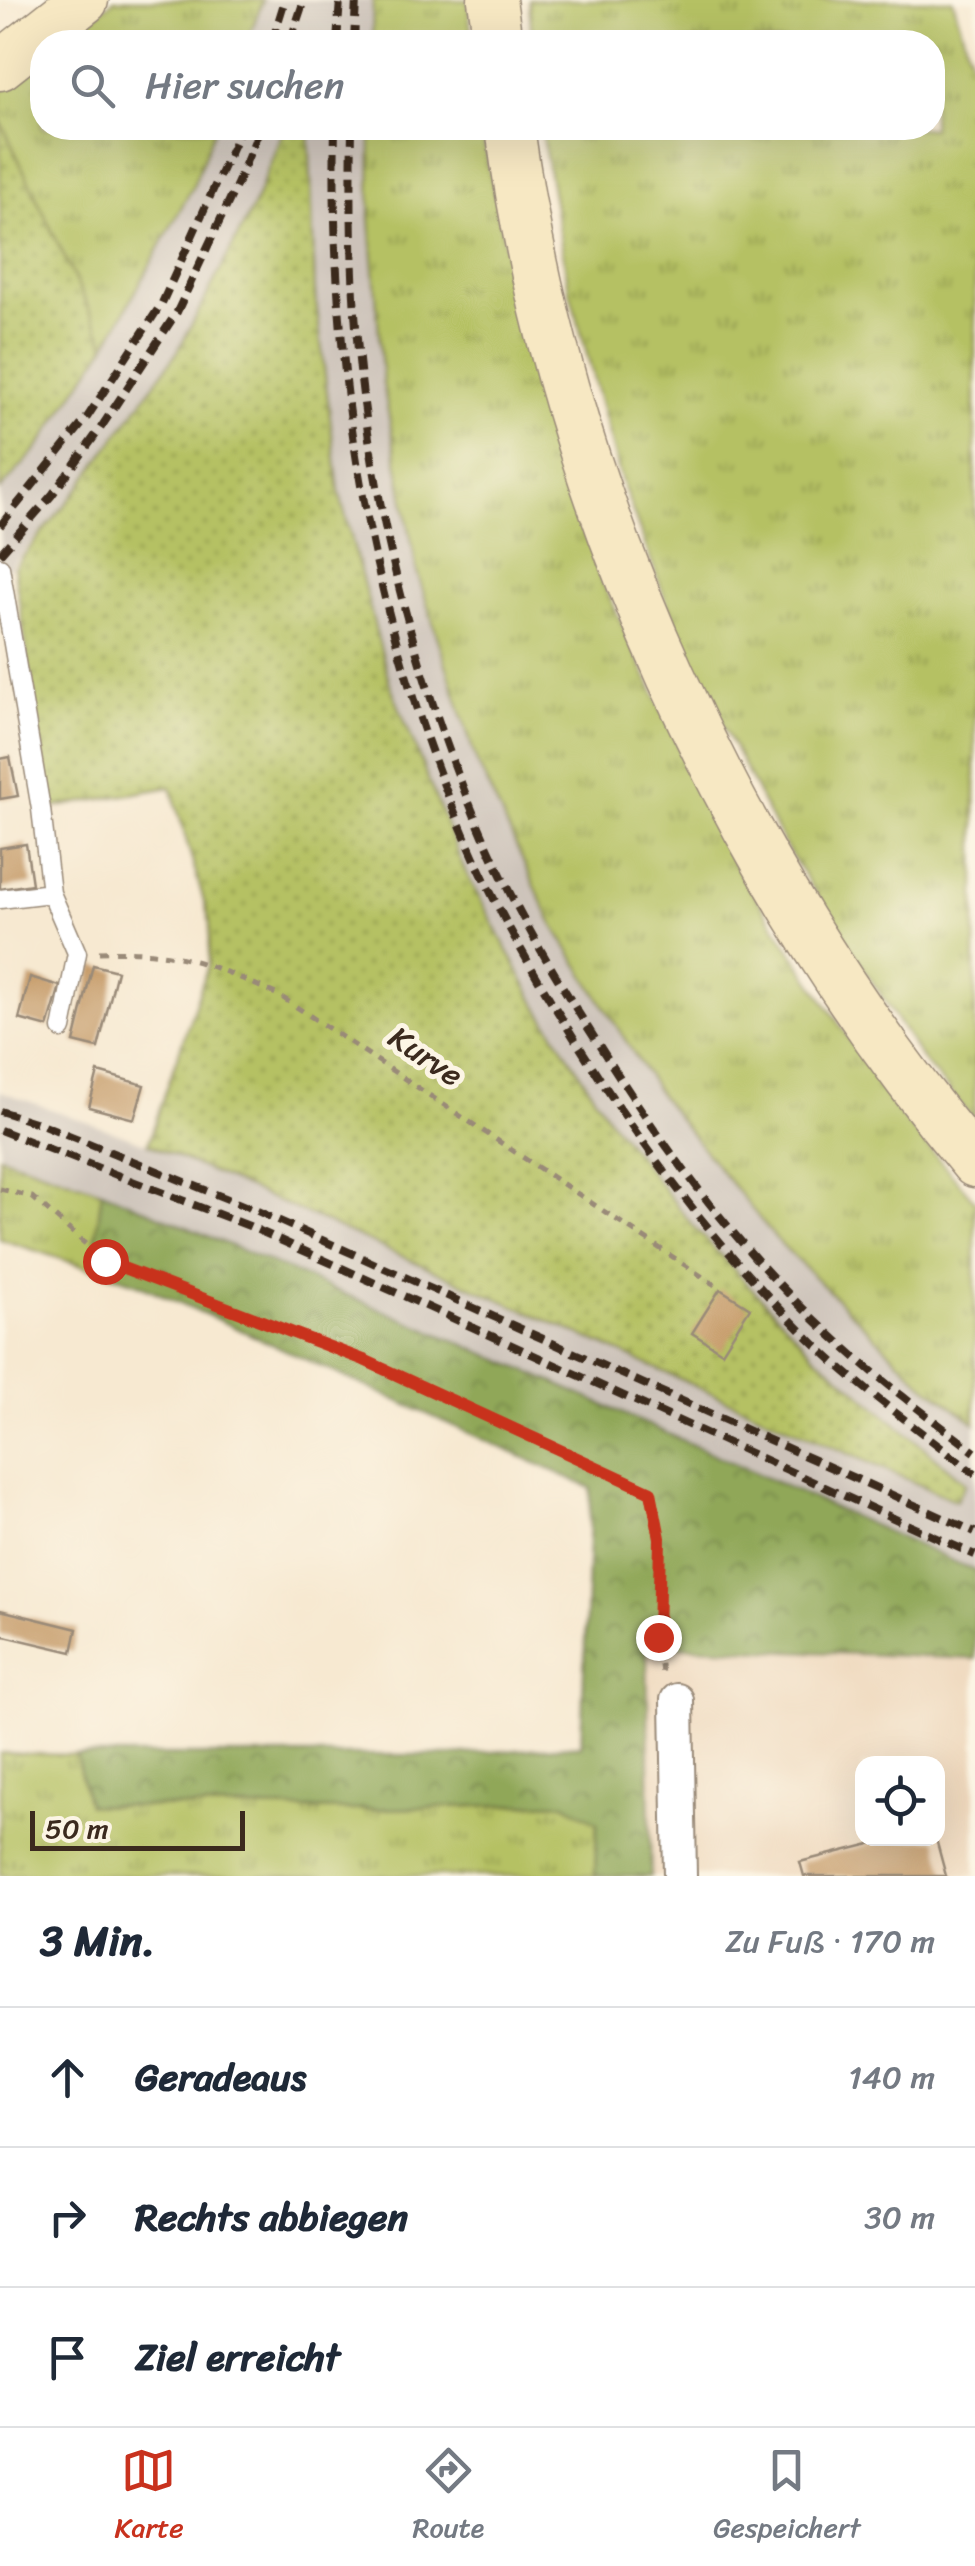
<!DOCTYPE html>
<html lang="de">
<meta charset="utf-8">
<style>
body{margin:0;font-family:Sriracha,sans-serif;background:#f6f6f7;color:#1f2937}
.controls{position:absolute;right:30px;bottom:30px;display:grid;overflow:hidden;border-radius:20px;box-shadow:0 10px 40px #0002}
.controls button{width:90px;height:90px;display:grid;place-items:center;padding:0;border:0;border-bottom:2px solid #e0e1e3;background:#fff;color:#1f2937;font:50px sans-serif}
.scale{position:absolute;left:30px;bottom:25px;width:215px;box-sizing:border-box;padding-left:10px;border:5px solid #3b2a1e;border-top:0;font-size:28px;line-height:35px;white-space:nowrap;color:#3b2a1e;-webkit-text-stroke:8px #fcf5e5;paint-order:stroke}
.stop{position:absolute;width:30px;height:30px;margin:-22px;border:8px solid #c8321e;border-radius:50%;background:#fff}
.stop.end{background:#c8321e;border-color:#fff;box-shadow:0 2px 10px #0008}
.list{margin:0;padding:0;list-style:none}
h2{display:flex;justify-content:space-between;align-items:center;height:130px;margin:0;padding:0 40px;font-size:42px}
h2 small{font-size:32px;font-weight:400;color:#747a83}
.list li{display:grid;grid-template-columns:65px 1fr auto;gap:30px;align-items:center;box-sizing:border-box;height:140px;padding:0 40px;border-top:2px solid #e0e1e3}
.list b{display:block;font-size:38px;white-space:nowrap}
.list em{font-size:32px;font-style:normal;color:#747a83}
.icon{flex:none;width:55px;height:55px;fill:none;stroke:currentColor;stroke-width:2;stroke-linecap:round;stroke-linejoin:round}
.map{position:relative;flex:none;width:975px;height:1876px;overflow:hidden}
.search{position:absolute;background:#fff;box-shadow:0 10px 40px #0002;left:30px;right:30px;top:30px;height:110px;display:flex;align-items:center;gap:25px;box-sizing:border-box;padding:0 35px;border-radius:40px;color:#747a83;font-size:38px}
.sheet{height:550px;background:#fff}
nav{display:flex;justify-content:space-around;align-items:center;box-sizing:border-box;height:140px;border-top:2px solid #e0e1e3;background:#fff;font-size:28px;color:#747a83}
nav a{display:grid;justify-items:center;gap:5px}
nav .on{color:#c8321e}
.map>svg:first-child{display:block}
.built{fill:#eed7bb;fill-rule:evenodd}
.railway{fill:#ccc2b9}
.grass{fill:url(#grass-tufts);stroke:#787640;stroke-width:2.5}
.forest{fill:url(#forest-crowns);stroke:#66683c;stroke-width:2.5}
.park{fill:url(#park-dots);stroke:#787640;stroke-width:2.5}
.building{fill:#c79e6d}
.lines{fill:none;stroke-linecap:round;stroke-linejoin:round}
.lane-casing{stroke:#998a78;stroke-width:21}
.street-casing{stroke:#998a78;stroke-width:36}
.secondary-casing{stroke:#998a78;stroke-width:51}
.path{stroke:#998a78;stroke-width:5;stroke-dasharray:8 8;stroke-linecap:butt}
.lane{stroke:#fff;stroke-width:18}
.street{stroke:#fff;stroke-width:32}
.secondary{stroke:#f7e8c3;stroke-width:48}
.rail{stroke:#3b2a1e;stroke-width:8;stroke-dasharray:15 8;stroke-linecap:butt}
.route{stroke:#c8321e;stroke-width:12}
.labels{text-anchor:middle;stroke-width:10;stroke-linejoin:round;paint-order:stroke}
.street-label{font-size:32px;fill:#3b2a1e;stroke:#fcf5e5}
</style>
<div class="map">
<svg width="975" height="1876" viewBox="0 0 975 1876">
<defs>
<pattern id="grass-tufts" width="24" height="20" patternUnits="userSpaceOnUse" patternTransform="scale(2.5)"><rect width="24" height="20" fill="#b5c163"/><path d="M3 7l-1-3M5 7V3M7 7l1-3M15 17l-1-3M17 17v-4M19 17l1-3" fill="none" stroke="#949d51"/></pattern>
<pattern id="forest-crowns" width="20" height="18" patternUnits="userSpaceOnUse" patternTransform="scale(2.5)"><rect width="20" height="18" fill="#90a759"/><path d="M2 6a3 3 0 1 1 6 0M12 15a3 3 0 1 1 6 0" fill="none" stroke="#778849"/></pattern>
<pattern id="park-dots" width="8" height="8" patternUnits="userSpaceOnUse" patternTransform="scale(2.5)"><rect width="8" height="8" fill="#b5c163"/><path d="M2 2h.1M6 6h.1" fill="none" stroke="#949d51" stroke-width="1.8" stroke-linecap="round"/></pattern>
</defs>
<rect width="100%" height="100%" fill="#fcf5e5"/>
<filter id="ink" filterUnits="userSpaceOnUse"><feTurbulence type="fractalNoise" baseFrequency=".01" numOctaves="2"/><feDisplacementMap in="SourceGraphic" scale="20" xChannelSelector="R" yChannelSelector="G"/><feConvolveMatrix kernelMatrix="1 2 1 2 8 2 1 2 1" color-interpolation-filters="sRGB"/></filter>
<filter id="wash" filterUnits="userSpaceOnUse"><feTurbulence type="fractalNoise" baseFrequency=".0048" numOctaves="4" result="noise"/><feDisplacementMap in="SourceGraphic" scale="40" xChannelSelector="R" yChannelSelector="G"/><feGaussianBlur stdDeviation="2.25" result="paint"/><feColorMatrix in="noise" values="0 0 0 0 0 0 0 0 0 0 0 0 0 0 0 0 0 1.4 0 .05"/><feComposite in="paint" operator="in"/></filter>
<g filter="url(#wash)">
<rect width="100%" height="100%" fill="#f7e9d1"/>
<!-- built -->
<path class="built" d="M 646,1645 L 975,1659 L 975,1876 L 651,1876 ZM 862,1764 L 938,1764 L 938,1839 L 862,1839 Z"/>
<!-- railway -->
<path class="railway" d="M 263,0 L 373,0 L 372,42 L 247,42 Z
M 215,128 L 284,128 L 254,205 L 178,351 L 80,487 L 0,579 L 0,490 L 38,448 L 106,346 L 193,186 Z
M 309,128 L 371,128 L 370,219 L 383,384 L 417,572 L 476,760 L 552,923 L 661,1097 L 776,1239 L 923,1384 L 975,1423 L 975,1571 L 552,1382 L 102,1191 L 0,1156 L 0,1091 L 148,1144 L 955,1501 L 965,1483 L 815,1355 L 693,1226 L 609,1119 L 539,1009 L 464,869 L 390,684 L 339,491 L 315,292 Z"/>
<!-- grass -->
<path class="grass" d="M 114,0 L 263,0 L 247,42 L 61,42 Z
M 373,0 L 468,0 L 472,42 L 372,42 Z
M 529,0 L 953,0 L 975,75 L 975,1121 L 922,1059 L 784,844 L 685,652 L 622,483 L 569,289 L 541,128 L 932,128 L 932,42 L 532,42 Z
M 42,57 L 42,128 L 215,128 L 193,186 L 106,346 L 0,120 L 0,92 Z
M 371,128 L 481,128 L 522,330 L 602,581 L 733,862 L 895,1109 L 975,1201 L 975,1423 L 923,1384 L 776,1239 L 661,1097 L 552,923 L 476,760 L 417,572 L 383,384 L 370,219 Z
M 0,1156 L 102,1191 L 92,1269 L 0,1239 Z
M 0,1753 L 76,1755 L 89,1805 L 349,1810 L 565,1803 L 597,1823 L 595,1876 L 0,1876 Z"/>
<!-- forest -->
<path class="forest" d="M 102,1191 L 552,1382 L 975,1571 L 975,1659 L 647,1645 L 651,1876 L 595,1876 L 597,1823 L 565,1803 L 349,1810 L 88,1805 L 76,1755 L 451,1755 L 581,1745 L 591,1488 L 136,1283 L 92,1269 Z"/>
<!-- park -->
<path class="park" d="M 0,120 L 106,346 L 38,448 L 0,490 Z
M 284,128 L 309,128 L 315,292 L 339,491 L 390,684 L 464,869 L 539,1009 L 609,1119 L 693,1226 L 815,1355 L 966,1483 L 956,1501 L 148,1144 L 209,963 L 210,922 L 171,787 L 50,808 L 14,567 L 80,487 L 178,351 L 254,205 Z"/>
<g id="blocks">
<!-- building -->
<path class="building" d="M 10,757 L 18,796 L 0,799 L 0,759 Z
M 26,844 L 32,884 L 0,889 L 0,848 Z
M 93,965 L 117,971 L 98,1048 L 74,1042 Z
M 30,977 L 60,986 L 48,1027 L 19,1019 Z
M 98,1072 L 144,1085 L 134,1119 L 89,1107 Z
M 720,1289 L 750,1308 L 722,1352 L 692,1333 Z
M 0,1610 L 77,1629 L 72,1652 L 0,1635 Z
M 890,1839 L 936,1839 L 946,1876 L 804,1876 L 800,1862 Z"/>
</g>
</g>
<g filter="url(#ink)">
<use href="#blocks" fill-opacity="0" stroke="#998a78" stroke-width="2.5"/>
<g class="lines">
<!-- lane casing -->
<g class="lane-casing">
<path id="lane" d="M 0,567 L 41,809 L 51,893 L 77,953 L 62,1029
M 0,899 L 51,893"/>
</g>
<!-- street casing -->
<g class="street-casing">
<path id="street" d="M 677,1700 L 680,1876"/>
</g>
<!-- secondary casing -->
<g class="secondary-casing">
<path id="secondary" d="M 492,0 L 498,42
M 0,66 L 84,0
M 510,128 C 560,500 735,875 975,1163"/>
</g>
<!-- path -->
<path class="path" d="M 99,952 C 177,948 211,964 280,996 L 715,1285
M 0,1189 L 32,1197 L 105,1261 L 364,1360 L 651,1492 L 660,1538 L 658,1637 L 662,1674"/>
<!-- lane -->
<use href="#lane" class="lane"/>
<!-- street -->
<use href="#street" class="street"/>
<!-- secondary -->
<use href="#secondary" class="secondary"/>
<!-- rail -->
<path class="rail" d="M 272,42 L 285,0
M 290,42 L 304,0
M 337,42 L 340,0
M 354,42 L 356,0
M 335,128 C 329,381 372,632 477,864 C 511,937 553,1006 597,1074 C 660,1172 733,1265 817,1346 C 866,1393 922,1432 975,1474
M 352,128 C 351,183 351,240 354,296 C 364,482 415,688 493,858 C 527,932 571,1002 615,1070 C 676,1165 748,1260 832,1336 C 877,1378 926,1415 975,1452
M 0,526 L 86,419 L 162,303 L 241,128
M 0,554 L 52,495 L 100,429 L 177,312 L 238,182 L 260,128
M 0,1111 L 41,1124 L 255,1210 L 975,1532
M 0,1130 L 249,1226 L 975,1555"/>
</g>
</g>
<g class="lines" filter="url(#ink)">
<!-- route -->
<path class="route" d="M 105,1261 L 364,1360 L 651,1492 L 660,1538 L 658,1637"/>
</g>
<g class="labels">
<!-- street labels -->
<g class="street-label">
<text transform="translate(426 1056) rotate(34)" y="11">Kurve</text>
</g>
</g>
</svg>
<div class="controls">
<button><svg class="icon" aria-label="locate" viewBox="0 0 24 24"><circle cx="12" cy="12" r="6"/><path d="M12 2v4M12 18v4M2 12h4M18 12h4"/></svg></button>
</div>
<div class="scale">50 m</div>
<div class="stop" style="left:105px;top:1261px"></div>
<div class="stop end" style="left:658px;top:1637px"></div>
<div class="search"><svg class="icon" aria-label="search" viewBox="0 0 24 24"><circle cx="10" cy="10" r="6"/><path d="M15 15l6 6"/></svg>Hier suchen</div>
</div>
<section class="sheet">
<h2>3 Min.<small>Zu Fuß · 170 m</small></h2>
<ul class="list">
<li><svg class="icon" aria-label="ahead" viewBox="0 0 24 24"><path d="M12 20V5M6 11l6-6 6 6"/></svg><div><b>Geradeaus</b></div><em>140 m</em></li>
<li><svg class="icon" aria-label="right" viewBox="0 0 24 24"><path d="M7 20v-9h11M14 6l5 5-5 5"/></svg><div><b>Rechts abbiegen</b></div><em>30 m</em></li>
<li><svg class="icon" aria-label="arrive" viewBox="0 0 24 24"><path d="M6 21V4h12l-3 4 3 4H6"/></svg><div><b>Ziel erreicht</b></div></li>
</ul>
</section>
<nav>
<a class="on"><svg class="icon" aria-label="map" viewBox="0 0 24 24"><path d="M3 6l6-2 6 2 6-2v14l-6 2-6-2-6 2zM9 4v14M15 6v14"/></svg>Karte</a>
<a><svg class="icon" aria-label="directions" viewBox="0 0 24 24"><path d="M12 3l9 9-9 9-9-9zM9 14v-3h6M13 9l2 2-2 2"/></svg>Route</a>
<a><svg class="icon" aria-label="saved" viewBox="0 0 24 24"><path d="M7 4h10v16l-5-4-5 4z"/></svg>Gespeichert</a>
</nav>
